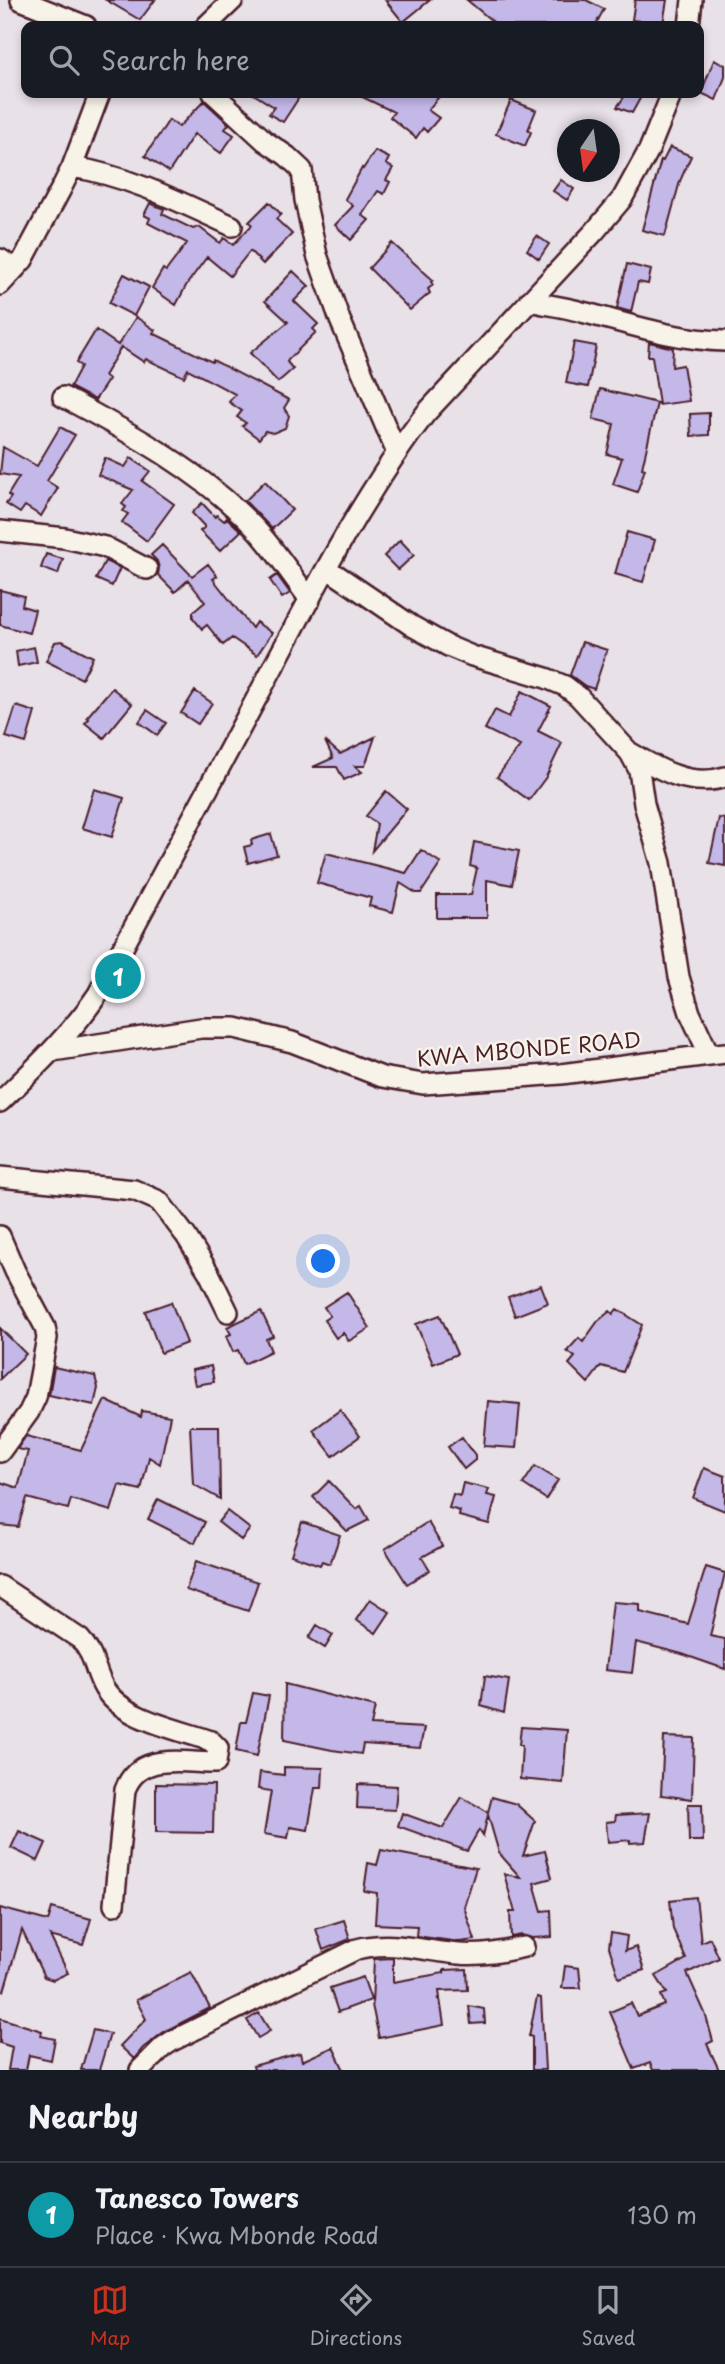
<!DOCTYPE html>
<meta charset="utf-8">
<style>
body{margin:0;font-family:"Playpen Sans",sans-serif;background:#242831;color:#f1f3f6}
.compass{position:absolute;left:557px;top:119px;width:63px;height:63px;border-radius:50%;background:#171b24;box-shadow:0 4px 10px #0003;rotate:193deg}
.you{position:absolute;left:324px;top:1262px;width:24px;height:24px;margin:-18px;border:5px solid #fff;border-radius:50%;background:#1a73e8;box-shadow:0 0 0 10px #1a73e833}
.badge{display:grid;place-items:center;width:46px;height:46px;border-radius:50%;background:#c8321e;color:#fff;font-size:23px;font-weight:700}
.pin{position:absolute;translate:-50% -50%;border:4px solid #fff;box-shadow:0 2px 7px #0006}
.list{margin:0;padding:0;list-style:none}
h2{display:flex;justify-content:space-between;align-items:center;height:91px;margin:0;padding:0 28px;font-size:30px}
h2 small{font-size:23px;font-weight:400;color:#9ea1a6}
.list li{display:grid;grid-template-columns:46px 1fr auto;gap:21px;align-items:center;box-sizing:border-box;height:105px;padding:0 28px;border-top:2px solid #363941}
.list b{display:block;font-size:26px;white-space:nowrap}
.list p{margin:0;font-size:23px;white-space:nowrap;color:#9ea1a6}
.list em{font-size:23px;font-style:normal;color:#9ea1a6}
.icon{flex:none;width:38px;height:38px;fill:none;stroke:currentColor;stroke-width:2;stroke-linecap:round;stroke-linejoin:round}
.map{position:relative;flex:none;width:725px;height:2070px;overflow:hidden}
.search{position:absolute;background:#171b24;box-shadow:0 4px 10px #0003;left:21px;right:21px;top:21px;height:77px;display:flex;align-items:center;gap:18px;box-sizing:border-box;padding:0 24px;border-radius:14px;color:#9ea1a6;font-size:26px}
.sheet{height:196px;background:#171b24}
nav{display:flex;justify-content:space-around;align-items:center;box-sizing:border-box;height:98px;border-top:2px solid #363941;background:#171b24;font-size:19px;color:#9ea1a6}
nav a{display:grid;justify-items:center;gap:4px}
nav .on{color:#c8321e}
.map>svg:first-child{display:block}
.building{fill:#c4b8e9;stroke:#4a1f2b;stroke-width:2}
.lines{fill:none;stroke-linecap:round;stroke-linejoin:round}
.minor-casing{stroke:#4a1f2b;stroke-width:24}
.minor{stroke:#f7f3e8;stroke-width:19}
.labels{text-anchor:middle;stroke-width:5;stroke-linejoin:round;paint-order:stroke}
.street-label{font-size:21px;fill:#4a1f2b;stroke:#f7f3e8}
</style>
<div class="map">
<svg width="725" height="2070" viewBox="0 0 725 2070">
<rect width="100%" height="100%" fill="#e8e1e8"/>
<filter id="ink" filterUnits="userSpaceOnUse"><feTurbulence type="fractalNoise" baseFrequency=".0143" numOctaves="2"/><feDisplacementMap in="SourceGraphic" scale="14" xChannelSelector="R" yChannelSelector="G"/><feConvolveMatrix kernelMatrix="1 2 1 2 8 2 1 2 1" color-interpolation-filters="sRGB"/></filter>
<g filter="url(#ink)">
<!-- building -->
<path class="building" d="M 106,0 L 155,0 L 140,20 Z
M 385,0 L 430,0 L 403,22 Z
M 467,0 L 586,0 L 604,9 L 595,26 L 498,26 Z
M 635,0 L 667,0 L 663,24 L 632,20 Z
M 714,60 L 725,65 L 725,77 L 716,100 L 701,93 Z
M 252,93 L 302,93 L 283,122 L 269,114 L 274,107 Z
M 354,93 L 442,93 L 428,110 L 439,118 L 427,132 L 423,128 L 416,138 L 390,117 L 394,112 Z
M 627,93 L 643,93 L 632,113 L 617,107 Z
M 511,100 L 536,110 L 528,130 L 531,132 L 525,146 L 496,134 Z
M 204,101 L 229,124 L 225,129 L 234,135 L 221,153 L 194,134 L 169,172 L 145,156 L 169,120 L 179,127 Z
M 670,147 L 691,156 L 680,181 L 665,236 L 642,230 L 661,160 L 663,161 Z
M 375,151 L 389,158 L 386,164 L 393,168 L 386,180 L 390,182 L 384,194 L 378,191 L 362,215 L 369,220 L 351,240 L 335,225 L 353,206 L 345,199 L 362,168 L 363,169 Z
M 561,180 L 574,189 L 567,200 L 553,191 Z
M 269,202 L 281,214 L 276,219 L 292,234 L 263,264 L 250,251 L 230,276 L 207,257 L 187,284 L 176,305 L 152,288 L 163,269 L 166,271 L 187,243 L 148,223 L 150,218 L 144,215 L 150,203 L 164,209 L 162,214 L 193,229 L 199,227 L 220,243 L 224,238 L 233,245 L 252,225 L 249,222 Z
M 537,236 L 549,244 L 539,259 L 527,250 Z
M 392,243 L 433,280 L 431,282 L 433,285 L 428,289 L 430,293 L 410,310 L 369,268 Z
M 627,264 L 651,270 L 648,284 L 638,282 L 631,312 L 617,308 Z
M 293,271 L 309,286 L 294,301 L 318,324 L 313,329 L 316,332 L 288,360 L 287,362 L 293,369 L 278,382 L 250,353 L 288,322 L 265,301 Z
M 124,274 L 149,287 L 134,316 L 109,303 Z
M 136,317 L 155,330 L 153,333 L 212,362 L 213,360 L 289,400 L 284,408 L 289,416 L 285,428 L 273,433 L 265,431 L 259,439 L 242,426 L 246,423 L 237,417 L 242,411 L 229,402 L 235,394 L 188,369 L 184,377 L 146,359 L 144,362 L 121,347 L 104,376 L 109,379 L 95,400 L 70,387 L 81,366 L 76,363 L 96,330 L 118,345 Z
M 574,342 L 596,346 L 588,387 L 566,383 Z
M 649,342 L 673,348 L 672,367 L 683,365 L 689,401 L 659,405 L 652,356 L 648,356 Z
M 600,389 L 657,403 L 642,468 L 645,469 L 637,492 L 613,484 L 622,458 L 607,454 L 614,424 L 593,419 Z
M 709,413 L 709,435 L 691,436 L 690,414 Z
M 60,427 L 75,435 L 47,481 L 58,488 L 41,516 L 25,506 L 20,513 L 6,504 L 11,497 L 8,495 L 19,477 L 0,474 L 3,447 L 37,466 Z
M 105,458 L 125,467 L 131,458 L 150,471 L 142,481 L 174,504 L 147,541 L 122,522 L 128,514 L 123,511 L 126,507 L 122,504 L 133,490 L 98,475 Z
M 265,481 L 292,510 L 272,529 L 245,501 Z
M 202,503 L 215,517 L 217,515 L 224,521 L 227,518 L 241,531 L 220,551 L 200,531 L 205,527 L 192,513 Z
M 627,532 L 655,540 L 643,582 L 615,574 Z
M 400,540 L 414,555 L 398,570 L 384,556 Z
M 162,545 L 192,576 L 208,564 L 217,576 L 213,579 L 252,628 L 256,622 L 272,633 L 257,655 L 232,638 L 223,645 L 207,625 L 202,629 L 193,618 L 193,612 L 205,602 L 188,580 L 175,592 L 158,575 L 159,568 L 157,561 L 151,555 Z
M 46,554 L 63,559 L 58,574 L 41,568 Z
M 105,561 L 120,568 L 112,586 L 96,579 Z
M 277,575 L 290,593 L 282,598 L 270,580 Z
M 0,590 L 24,596 L 22,606 L 35,610 L 29,633 L 0,625 Z
M 62,641 L 93,657 L 82,679 L 46,661 L 55,642 Z
M 582,642 L 607,650 L 594,689 L 585,686 L 570,675 Z
M 34,647 L 37,662 L 18,666 L 16,651 Z
M 112,688 L 132,704 L 104,738 L 85,723 L 89,719 L 87,717 Z
M 195,691 L 212,703 L 198,724 L 181,713 Z
M 522,691 L 551,706 L 538,731 L 562,743 L 546,777 L 529,800 L 497,777 L 520,746 L 485,729 L 495,710 L 509,717 Z
M 16,706 L 35,712 L 26,743 L 6,737 Z
M 147,710 L 166,723 L 157,735 L 139,722 Z
M 375,737 L 365,766 L 355,766 L 362,772 L 344,780 L 337,767 L 313,767 L 333,758 L 325,741 L 340,754 Z
M 94,789 L 124,798 L 112,837 L 82,828 Z
M 386,791 L 407,809 L 372,851 L 377,824 L 366,816 Z
M 719,818 L 725,819 L 725,866 L 709,863 Z
M 271,834 L 277,855 L 248,863 L 244,847 L 252,845 L 251,840 Z
M 474,842 L 519,851 L 512,885 L 487,880 L 487,918 L 437,918 L 437,895 L 471,895 L 477,868 L 470,866 Z
M 421,850 L 441,863 L 421,893 L 416,893 L 400,883 L 393,912 L 369,906 L 371,898 L 317,883 L 326,853 L 406,873 Z
M 541,1285 L 548,1303 L 515,1316 L 508,1297 Z
M 347,1292 L 370,1328 L 349,1341 L 343,1333 L 336,1338 L 324,1320 L 330,1316 L 324,1307 Z
M 171,1302 L 187,1343 L 161,1353 L 145,1311 Z
M 617,1309 L 642,1325 L 623,1372 L 601,1366 L 588,1383 L 569,1364 L 575,1357 L 567,1351 L 579,1338 L 583,1342 L 598,1321 L 610,1311 L 613,1314 Z
M 261,1311 L 273,1336 L 266,1339 L 271,1351 L 244,1364 L 238,1350 L 233,1352 L 226,1336 L 231,1334 L 227,1327 Z
M 440,1315 L 457,1354 L 433,1364 L 416,1324 Z
M 0,1328 L 26,1354 L 0,1379 Z
M 211,1366 L 214,1382 L 195,1385 L 192,1370 Z
M 54,1367 L 95,1376 L 98,1388 L 94,1405 L 49,1395 Z
M 105,1400 L 141,1417 L 142,1411 L 170,1416 L 160,1464 L 149,1457 L 141,1490 L 119,1485 L 111,1511 L 71,1499 L 68,1509 L 27,1498 L 18,1527 L 0,1525 L 0,1482 L 18,1488 L 28,1451 L 17,1449 L 26,1436 L 81,1450 Z
M 488,1401 L 520,1404 L 516,1448 L 484,1446 Z
M 340,1410 L 360,1436 L 333,1456 L 313,1430 Z
M 190,1426 L 219,1426 L 220,1499 L 193,1484 Z
M 462,1437 L 475,1455 L 475,1460 L 464,1469 L 448,1447 Z
M 535,1466 L 558,1480 L 546,1499 L 523,1484 Z
M 704,1468 L 725,1476 L 725,1511 L 693,1498 Z
M 329,1481 L 356,1509 L 361,1506 L 369,1520 L 347,1531 L 313,1497 Z
M 463,1483 L 489,1489 L 487,1495 L 496,1497 L 489,1524 L 459,1516 L 460,1511 L 449,1508 L 453,1494 L 460,1496 Z
M 158,1499 L 205,1522 L 195,1543 L 148,1519 Z
M 227,1511 L 250,1529 L 241,1540 L 218,1522 Z
M 302,1522 L 340,1535 L 330,1564 L 322,1561 L 320,1565 L 291,1555 Z
M 428,1522 L 442,1546 L 422,1557 L 430,1570 L 407,1584 L 385,1549 Z
M 196,1561 L 258,1582 L 248,1611 L 186,1590 Z
M 706,1567 L 725,1573 L 710,1636 L 725,1639 L 725,1669 L 682,1654 L 636,1642 L 632,1673 L 605,1670 L 613,1602 L 640,1604 L 640,1612 L 688,1624 Z
M 370,1599 L 390,1612 L 376,1633 L 356,1620 Z
M 317,1625 L 333,1635 L 325,1648 L 309,1638 Z
M 485,1676 L 509,1680 L 504,1713 L 481,1706 Z
M 285,1684 L 375,1707 L 371,1725 L 424,1728 L 420,1748 L 363,1744 L 361,1754 L 332,1750 L 284,1740 Z
M 253,1693 L 269,1696 L 257,1756 L 236,1751 L 241,1722 L 246,1722 Z
M 521,1727 L 567,1730 L 563,1783 L 520,1779 L 522,1745 L 519,1745 Z
M 664,1737 L 694,1738 L 692,1799 L 661,1795 Z
M 284,1767 L 323,1768 L 322,1788 L 315,1788 L 308,1830 L 290,1827 L 288,1838 L 264,1834 L 271,1791 L 258,1789 L 260,1772 L 284,1775 Z
M 156,1784 L 214,1785 L 213,1833 L 156,1832 Z
M 358,1784 L 397,1786 L 395,1810 L 357,1808 Z
M 462,1797 L 488,1812 L 492,1797 L 516,1804 L 535,1821 L 523,1856 L 545,1851 L 552,1878 L 534,1883 L 542,1911 L 551,1910 L 552,1937 L 532,1938 L 522,1935 L 511,1937 L 510,1912 L 515,1912 L 504,1874 L 520,1877 L 499,1853 L 488,1815 L 483,1836 L 479,1830 L 467,1851 L 398,1826 L 402,1813 L 443,1828 Z
M 688,1804 L 702,1804 L 703,1841 L 689,1841 Z
M 650,1813 L 645,1842 L 630,1843 L 630,1840 L 608,1842 L 606,1822 L 615,1821 L 616,1815 Z
M 19,1831 L 46,1843 L 38,1861 L 11,1848 Z
M 381,1850 L 476,1868 L 464,1907 L 475,1940 L 460,1942 L 416,1936 L 417,1926 L 375,1924 L 377,1893 L 364,1891 L 368,1863 L 377,1865 Z
M 696,1897 L 701,1942 L 710,1938 L 719,1958 L 687,1973 L 705,2013 L 713,2041 L 707,2044 L 719,2070 L 653,2070 L 650,2063 L 634,2069 L 610,2012 L 631,2003 L 637,2016 L 665,2005 L 661,1995 L 667,1993 L 656,1976 L 686,1959 L 673,1929 L 670,1900 Z
M 0,1908 L 48,1921 L 52,1908 L 91,1919 L 83,1945 L 50,1936 L 68,1973 L 53,1980 L 44,1977 L 22,1930 L 4,1991 L 0,1991 Z
M 344,1920 L 350,1939 L 323,1950 L 316,1929 Z
M 611,1933 L 627,1936 L 625,1951 L 636,1947 L 644,1970 L 619,1978 L 609,1947 Z
M 393,1958 L 393,1982 L 444,1973 L 444,1970 L 467,1969 L 468,1990 L 439,1991 L 440,1998 L 437,1999 L 440,1999 L 444,2025 L 379,2038 L 372,2005 L 374,1959 Z
M 565,1966 L 579,1968 L 581,1988 L 562,1988 Z
M 191,1972 L 210,2008 L 165,2031 L 143,2048 L 134,2059 L 120,2046 L 146,2019 L 136,2000 Z
M 363,1977 L 371,2000 L 338,2012 L 330,1988 Z
M 537,1997 L 541,1998 L 545,2070 L 532,2070 L 532,2037 L 529,2036 Z
M 469,2006 L 484,2009 L 485,2023 L 471,2024 Z
M 259,2013 L 270,2031 L 258,2038 L 247,2020 Z
M 0,2018 L 42,2031 L 41,2036 L 55,2039 L 51,2060 L 29,2055 L 26,2070 L 8,2070 L 12,2047 L 0,2043 Z
M 93,2030 L 110,2034 L 99,2070 L 81,2070 Z
M 333,2047 L 344,2070 L 254,2070 L 253,2066 L 300,2053 L 302,2061 Z"/>
<g class="lines">
<!-- minor casing -->
<g class="minor-casing">
<path id="minor" d="M 21,0 L 86,26
M 206,26 L 233,0
M 689,26 L 692,0
M 213,93 L 265,141 L 287,156 L 302,170 L 305,200 L 317,255 L 340,320 L 397,453
M 72,167 C 129,176 180,202 232,226
M 0,259 L 15,269
M 0,285 L 23,260 L 61,189 L 72,167 L 100,93
M 529,301 C 547,305 565,307 582,312 C 630,324 675,340 725,341
M 63,397 C 131,433 201,471 254,527 C 275,549 292,576 310,600
M 0,531 L 65,538 L 105,547 L 147,569
M 328,569 L 412,626 L 448,646 L 472,656 L 546,678 L 565,686 L 578,696 L 630,753 L 639,770 L 644,804 L 661,863 L 679,977 L 690,1013 L 709,1054
M 631,753 C 660,770 691,788 725,777
M 53,1051 L 201,1028 L 235,1028 L 292,1042 L 382,1077 L 423,1084 L 561,1074 L 725,1053
M 0,1102 C 36,1067 70,1035 98,994 C 152,892 207,792 261,690 C 311,596 361,497 426,413 L 595,231 L 622,199 L 649,150 L 672,93
M 0,1177 L 134,1190 L 159,1201 L 186,1236 L 209,1273 L 228,1312
M 0,1236 L 15,1271 L 45,1327 L 47,1338 L 36,1397 L 29,1412 L 0,1452
M 0,1586 L 80,1639 C 95,1655 94,1670 104,1688 C 123,1720 178,1729 211,1741 L 218,1748 L 216,1763 C 183,1763 139,1751 125,1790 L 114,1905
M 140,2070 L 163,2047 L 172,2041 L 357,1949 C 392,1940 424,1951 459,1954 C 482,1956 502,1952 524,1947"/>
</g>
<!-- minor -->
<use href="#minor" class="minor"/>
</g>
</g>
<g class="labels">
<!-- street labels -->
<g class="street-label">
<text transform="translate(529 1050) rotate(-5)" y="7">KWA MBONDE ROAD</text>
</g>
</g>
</svg>
<svg class="compass" viewBox="-18 -18 36 36"><path d="M0-13l5 13h-10z" fill="#e53935"/><path d="M0 13l5-13h-10z" fill="#9ea1a6"/></svg>
<div class="you"></div>
<div class="pin badge" style="left:118px;top:976px;background:#0f9aa8">1</div>
<div class="search"><svg class="icon" aria-label="search" viewBox="0 0 24 24"><circle cx="10" cy="10" r="6"/><path d="M15 15l6 6"/></svg>Search here</div>
</div>
<section class="sheet">
<h2>Nearby<small></small></h2>
<ul class="list">
<li><span class="badge" style="background:#0f9aa8">1</span><div><b>Tanesco Towers</b><p>Place · Kwa Mbonde Road</p></div><em>130 m</em></li>
</ul>
</section>
<nav>
<a class="on"><svg class="icon" aria-label="map" viewBox="0 0 24 24"><path d="M3 6l6-2 6 2 6-2v14l-6 2-6-2-6 2zM9 4v14M15 6v14"/></svg>Map</a>
<a><svg class="icon" aria-label="directions" viewBox="0 0 24 24"><path d="M12 3l9 9-9 9-9-9zM9 14v-3h6M13 9l2 2-2 2"/></svg>Directions</a>
<a><svg class="icon" aria-label="saved" viewBox="0 0 24 24"><path d="M7 4h10v16l-5-4-5 4z"/></svg>Saved</a>
</nav>
